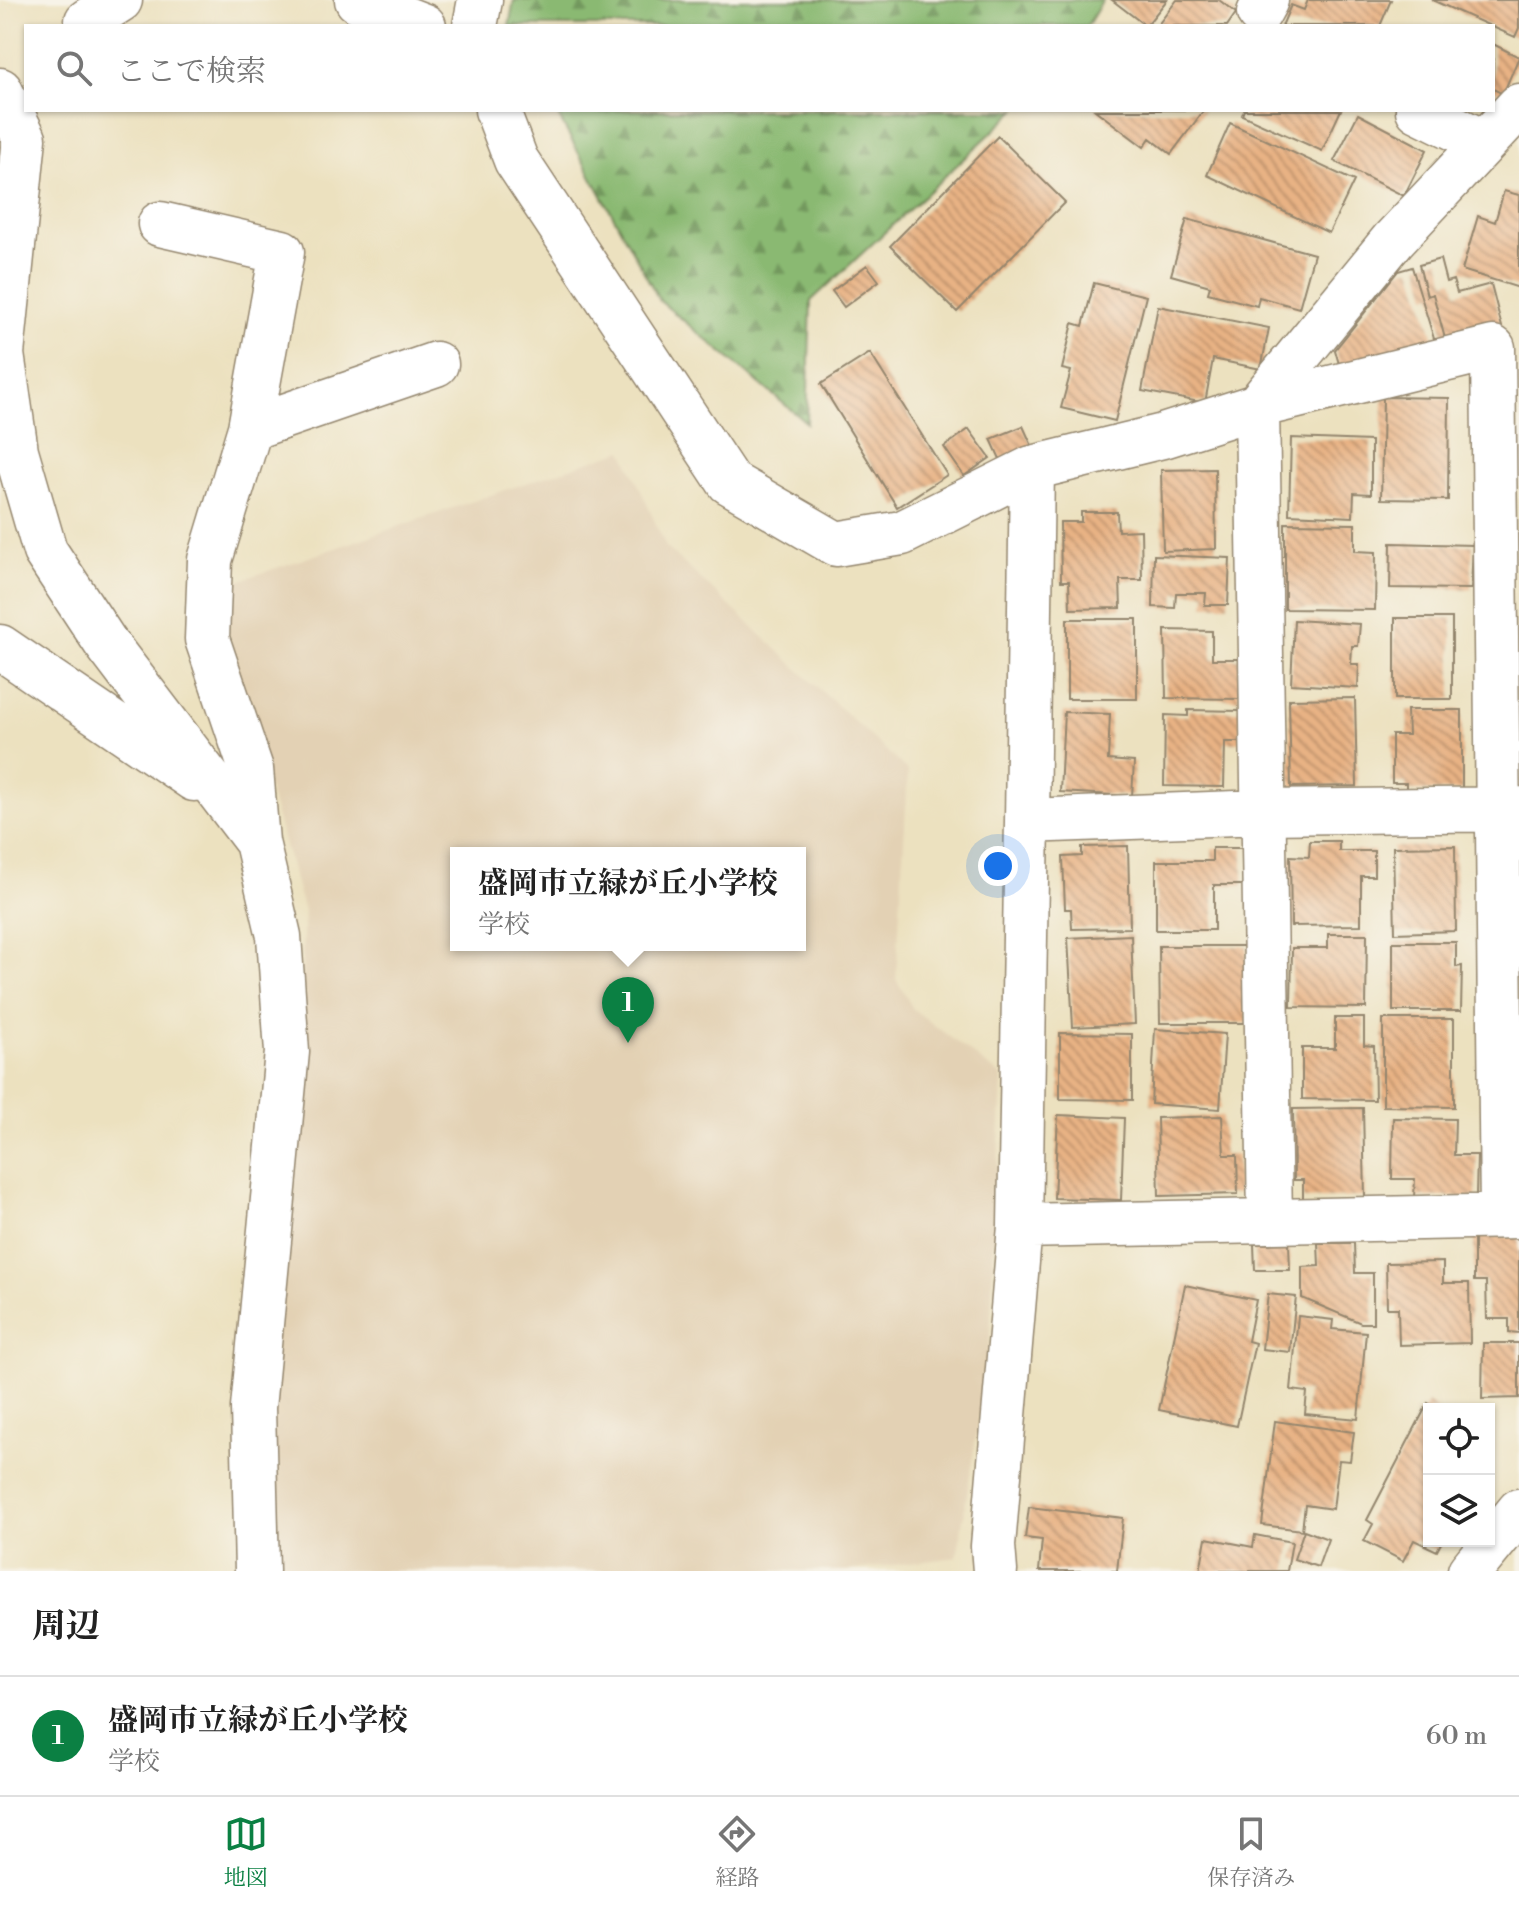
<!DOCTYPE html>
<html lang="ja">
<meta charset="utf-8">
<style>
body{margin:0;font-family:"Libre Bodoni","Noto Serif JP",serif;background:#f6f6f6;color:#222}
.controls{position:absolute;right:24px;bottom:24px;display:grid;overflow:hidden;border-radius:0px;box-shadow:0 2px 6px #0004}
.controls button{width:72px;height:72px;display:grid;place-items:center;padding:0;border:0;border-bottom:2px solid #e0e0e0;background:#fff;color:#222;font:40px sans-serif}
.you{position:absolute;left:998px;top:866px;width:28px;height:28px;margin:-20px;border:6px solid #fff;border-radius:50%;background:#1a73e8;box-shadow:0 0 0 12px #1a73e833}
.badge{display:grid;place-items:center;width:52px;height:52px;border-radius:50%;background:#0b8043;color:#fff;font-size:26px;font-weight:700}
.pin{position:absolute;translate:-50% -66px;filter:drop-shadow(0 2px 4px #0008)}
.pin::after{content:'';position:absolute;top:42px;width:28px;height:24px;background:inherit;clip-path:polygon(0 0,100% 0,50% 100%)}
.popup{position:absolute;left:450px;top:847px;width:356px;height:104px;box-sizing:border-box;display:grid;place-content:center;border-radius:0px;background:#fff;filter:drop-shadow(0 2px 6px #0005);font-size:26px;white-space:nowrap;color:#767676}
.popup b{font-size:30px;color:#222}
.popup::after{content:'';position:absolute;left:50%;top:100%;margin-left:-16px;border:16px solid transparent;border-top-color:#fff}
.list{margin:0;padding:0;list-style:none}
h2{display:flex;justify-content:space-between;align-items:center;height:104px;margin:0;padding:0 32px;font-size:34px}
h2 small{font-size:26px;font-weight:400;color:#767676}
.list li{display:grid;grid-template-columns:52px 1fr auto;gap:24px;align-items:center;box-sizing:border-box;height:120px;padding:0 32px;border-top:2px solid #e0e0e0}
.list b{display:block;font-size:30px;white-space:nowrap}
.list p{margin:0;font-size:26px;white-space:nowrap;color:#767676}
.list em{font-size:26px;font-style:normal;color:#767676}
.icon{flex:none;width:44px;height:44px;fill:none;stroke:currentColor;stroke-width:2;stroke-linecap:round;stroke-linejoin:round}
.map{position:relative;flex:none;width:1519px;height:1571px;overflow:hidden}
.search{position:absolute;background:#fff;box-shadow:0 2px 6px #0004;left:24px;right:24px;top:24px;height:88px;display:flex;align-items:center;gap:20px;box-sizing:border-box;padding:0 28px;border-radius:0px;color:#767676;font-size:30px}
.sheet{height:224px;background:#fff}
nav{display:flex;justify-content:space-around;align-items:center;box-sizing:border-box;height:112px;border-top:2px solid #e0e0e0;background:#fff;font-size:22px;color:#767676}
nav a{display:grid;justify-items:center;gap:4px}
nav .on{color:#0b8043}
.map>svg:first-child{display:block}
.built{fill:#e3d1b4;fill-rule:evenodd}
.forest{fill:url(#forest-firs);stroke:#627248;stroke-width:2}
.building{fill:url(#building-back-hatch)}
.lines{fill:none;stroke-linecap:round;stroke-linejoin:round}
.minor-casing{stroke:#94866e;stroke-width:47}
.minor{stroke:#fff;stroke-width:44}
</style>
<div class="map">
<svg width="1519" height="1571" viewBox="0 0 1519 1571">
<defs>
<pattern id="forest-firs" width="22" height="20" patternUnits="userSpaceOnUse" patternTransform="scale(2)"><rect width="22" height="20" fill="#8ab972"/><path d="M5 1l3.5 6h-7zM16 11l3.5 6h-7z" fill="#72975d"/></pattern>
<pattern id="building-back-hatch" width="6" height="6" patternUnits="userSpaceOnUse" patternTransform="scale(2)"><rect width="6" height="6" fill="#e8b284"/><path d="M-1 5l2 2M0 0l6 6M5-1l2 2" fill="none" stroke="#bd916b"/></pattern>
</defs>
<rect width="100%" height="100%" fill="#f7f3e8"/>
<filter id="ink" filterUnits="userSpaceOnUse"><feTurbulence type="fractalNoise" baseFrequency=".0125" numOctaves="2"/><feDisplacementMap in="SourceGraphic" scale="16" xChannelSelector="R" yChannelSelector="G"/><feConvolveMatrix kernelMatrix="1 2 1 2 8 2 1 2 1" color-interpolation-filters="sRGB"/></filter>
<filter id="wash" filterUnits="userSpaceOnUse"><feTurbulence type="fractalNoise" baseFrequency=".006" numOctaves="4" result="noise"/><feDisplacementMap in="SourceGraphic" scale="32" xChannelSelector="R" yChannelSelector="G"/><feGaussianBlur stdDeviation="1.8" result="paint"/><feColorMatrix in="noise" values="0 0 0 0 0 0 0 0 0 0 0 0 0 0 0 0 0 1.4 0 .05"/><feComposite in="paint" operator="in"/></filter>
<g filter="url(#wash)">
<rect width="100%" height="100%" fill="#ece1bf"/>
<!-- built -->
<path class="built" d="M 623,450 L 666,547 L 908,771 L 896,979 L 913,1009 L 1002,1077 L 989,1355 L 957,1557 L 844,1571 L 273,1571 L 269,1392 L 294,1169 L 304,911 L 243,701 L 223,611 L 224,586 ZM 456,853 L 800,853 L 800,945 L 456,945 Z"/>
<!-- forest -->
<path class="forest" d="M 514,0 L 1103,0 L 1087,26 L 509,26 Z
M 555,110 L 1016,110 L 811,301 L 807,423 L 660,301 Z"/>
<g id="blocks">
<!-- building -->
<path class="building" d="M 1112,0 L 1167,0 L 1146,26 Z
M 1177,0 L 1219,0 L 1236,13 L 1227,26 L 1157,26 Z
M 1308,0 L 1391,0 L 1380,26 L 1282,26 L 1291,5 L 1304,10 Z
M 1432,0 L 1519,0 L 1519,28 L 1515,37 Z
M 1493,44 L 1519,57 L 1503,94 L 1493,89 Z
M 1095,110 L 1204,110 L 1171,154 L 1150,138 L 1144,147 Z
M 1244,110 L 1341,110 L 1322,151 L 1242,115 Z
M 1358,114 L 1427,150 L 1404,196 L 1334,161 Z
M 1230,123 L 1354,181 L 1329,233 L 1207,175 Z
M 998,136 L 1065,202 L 957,312 L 890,246 Z
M 1504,191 L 1519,195 L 1519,288 L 1462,270 L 1478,216 L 1495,222 Z
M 1187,219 L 1314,254 L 1299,308 L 1259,297 L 1257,306 L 1208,293 L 1210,286 L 1171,275 Z
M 1440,259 L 1446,282 L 1453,280 L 1457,293 L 1491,284 L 1503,331 L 1447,346 L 1433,294 L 1427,296 L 1419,265 Z
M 867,265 L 879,281 L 844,307 L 832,291 Z
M 1412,267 L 1435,342 L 1341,371 L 1335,350 L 1398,271 Z
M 1094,283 L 1146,296 L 1115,421 L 1061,408 L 1071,371 L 1062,369 L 1073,323 L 1083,326 Z
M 1158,306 L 1269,328 L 1261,369 L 1213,359 L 1205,403 L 1142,391 Z
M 870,353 L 947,475 L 897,507 L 821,384 Z
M 1383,397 L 1449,398 L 1448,500 L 1381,499 Z
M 1023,426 L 1032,446 L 1000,459 L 991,439 Z
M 969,429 L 990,458 L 964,476 L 944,447 Z
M 1291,438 L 1371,441 L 1371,494 L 1354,493 L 1353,517 L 1289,514 Z
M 1215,469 L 1216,549 L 1163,551 L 1161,470 Z
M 1081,512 L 1117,512 L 1118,531 L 1141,530 L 1142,580 L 1120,580 L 1121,608 L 1070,609 L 1069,581 L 1061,581 L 1060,522 L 1081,522 Z
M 1285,523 L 1355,524 L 1355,551 L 1376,552 L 1375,610 L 1285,609 Z
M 1391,543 L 1473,545 L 1471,589 L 1390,588 Z
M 1154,555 L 1230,558 L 1228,605 L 1205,605 L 1206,593 L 1176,593 L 1175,608 L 1153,607 Z
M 1395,618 L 1452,618 L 1452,699 L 1395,699 Z
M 1067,619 L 1137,619 L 1137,699 L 1067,699 Z
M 1294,620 L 1360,624 L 1358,646 L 1352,646 L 1351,664 L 1359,664 L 1358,688 L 1291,684 Z
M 1165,630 L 1212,631 L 1212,659 L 1239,659 L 1239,699 L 1166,698 Z
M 1355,698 L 1357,786 L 1291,787 L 1289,699 Z
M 1188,710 L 1241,711 L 1240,742 L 1225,742 L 1224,787 L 1164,786 L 1165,715 L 1188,716 Z
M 1407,710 L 1462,710 L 1462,791 L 1406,791 L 1406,783 L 1392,783 L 1392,735 L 1408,735 Z
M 1064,712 L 1110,714 L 1108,760 L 1134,762 L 1132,796 L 1060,792 Z
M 1310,841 L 1339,841 L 1339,851 L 1374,851 L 1374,876 L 1361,876 L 1361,925 L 1291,926 L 1290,856 L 1309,857 Z
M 1128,846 L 1130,928 L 1072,929 L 1071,909 L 1065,909 L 1063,857 L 1082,856 L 1082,847 Z
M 1455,846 L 1456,931 L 1395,933 L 1393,847 Z
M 1212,848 L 1243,848 L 1243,885 L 1214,885 L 1214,930 L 1156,930 L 1156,861 L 1212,861 Z
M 1328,934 L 1367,934 L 1366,1008 L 1291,1007 L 1292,948 L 1328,948 Z
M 1131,935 L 1135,1024 L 1073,1027 L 1068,938 Z
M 1393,942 L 1456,942 L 1456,967 L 1462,966 L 1461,1011 L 1393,1011 Z
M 1159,946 L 1247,946 L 1247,1023 L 1160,1023 Z
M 1335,1018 L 1364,1018 L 1364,1045 L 1374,1046 L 1375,1100 L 1302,1099 L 1302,1048 L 1335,1048 Z
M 1383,1019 L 1454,1019 L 1454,1107 L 1383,1106 Z
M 1155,1029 L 1225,1034 L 1220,1109 L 1151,1104 Z
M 1060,1033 L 1132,1034 L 1132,1100 L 1060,1099 Z
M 1363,1108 L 1365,1197 L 1303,1199 L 1303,1180 L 1294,1180 L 1293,1109 Z
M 1058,1115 L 1124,1118 L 1121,1200 L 1054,1198 Z
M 1222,1116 L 1224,1155 L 1237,1155 L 1238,1194 L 1159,1196 L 1157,1118 Z
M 1393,1118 L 1455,1119 L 1454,1155 L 1477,1155 L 1476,1197 L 1414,1197 L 1415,1179 L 1392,1179 Z
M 1474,1236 L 1519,1237 L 1519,1333 L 1509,1332 L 1509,1319 L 1487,1319 L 1486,1281 L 1474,1281 Z
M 1289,1243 L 1290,1270 L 1255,1270 L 1254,1244 Z
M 1318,1243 L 1354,1243 L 1355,1273 L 1373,1273 L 1373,1323 L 1361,1323 L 1302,1298 L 1302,1267 L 1319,1266 Z
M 1443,1262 L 1443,1283 L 1469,1283 L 1470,1343 L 1399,1345 L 1398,1308 L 1387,1308 L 1386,1263 Z
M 1185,1285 L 1256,1300 L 1248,1341 L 1255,1343 L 1237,1426 L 1159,1410 Z
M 1268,1294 L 1296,1297 L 1290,1352 L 1262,1349 Z
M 1298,1316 L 1333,1320 L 1332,1329 L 1366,1332 L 1358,1419 L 1305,1414 L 1307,1392 L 1291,1390 Z
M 1483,1343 L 1519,1343 L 1519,1398 L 1482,1399 Z
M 1428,1403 L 1438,1409 L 1429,1409 L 1429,1541 L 1442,1541 L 1437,1551 L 1414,1540 L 1403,1561 L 1364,1541 L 1373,1524 L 1367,1520 Z
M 1275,1421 L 1354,1432 L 1350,1461 L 1339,1460 L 1333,1509 L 1305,1505 L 1302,1530 L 1262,1525 Z
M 1029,1507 L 1123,1518 L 1117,1571 L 1039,1571 L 1042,1540 L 1025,1538 Z
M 1304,1530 L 1328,1539 L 1318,1567 L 1294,1559 Z
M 1255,1535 L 1292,1542 L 1287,1571 L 1200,1571 L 1206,1538 L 1253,1547 Z"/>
</g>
</g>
<g filter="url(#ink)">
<use href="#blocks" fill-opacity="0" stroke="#94866e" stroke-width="2"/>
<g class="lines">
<!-- minor casing -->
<g class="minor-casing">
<path id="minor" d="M 357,0 L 424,26
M 1259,13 L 1266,0
M 87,21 L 120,0
M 475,26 L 480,0
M 0,90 L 24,138 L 2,354 L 16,451 L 45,551 L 105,642 L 257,842
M 497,110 L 516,160 L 729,482 L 836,544 L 902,533 L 1032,468 L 1163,436 L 1257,406 L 1493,348 L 1502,1216
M 1418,110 L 1483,142
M 160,224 L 282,252 L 250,428 L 210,560 L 207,639 L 251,769 L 257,842 L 279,936 L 287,1052 L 253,1408 L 257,1571
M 250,428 L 436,364
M 1032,468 L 1027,821 L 1263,812 L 1519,809
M 0,647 L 194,779
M 1027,821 L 1020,1226 L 1519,1216
M 1270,1220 L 1257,406 L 1393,240 L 1519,106
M 995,1571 L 993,1546 L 1020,1226
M 1470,1571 L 1519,1511"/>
</g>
<!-- minor -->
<use href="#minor" class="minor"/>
</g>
</g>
</svg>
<div class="controls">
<button><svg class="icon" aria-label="locate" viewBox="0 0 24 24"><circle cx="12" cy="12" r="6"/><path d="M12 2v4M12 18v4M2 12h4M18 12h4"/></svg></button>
<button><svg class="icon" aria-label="layers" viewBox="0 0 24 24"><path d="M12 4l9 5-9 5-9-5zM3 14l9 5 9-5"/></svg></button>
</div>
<div class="you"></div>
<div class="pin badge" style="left:628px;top:1043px">1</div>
<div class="popup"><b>盛岡市立緑が丘小学校</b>学校</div>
<div class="search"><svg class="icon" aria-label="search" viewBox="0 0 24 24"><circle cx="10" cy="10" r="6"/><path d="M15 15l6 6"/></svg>ここで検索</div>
</div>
<section class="sheet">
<h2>周辺<small></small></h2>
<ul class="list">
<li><span class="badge">1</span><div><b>盛岡市立緑が丘小学校</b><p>学校</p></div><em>60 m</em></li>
</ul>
</section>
<nav>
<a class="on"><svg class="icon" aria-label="map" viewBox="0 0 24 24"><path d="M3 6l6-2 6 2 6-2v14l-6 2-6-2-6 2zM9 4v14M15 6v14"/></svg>地図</a>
<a><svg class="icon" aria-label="directions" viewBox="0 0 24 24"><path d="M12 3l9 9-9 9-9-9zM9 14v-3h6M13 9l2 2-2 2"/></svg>経路</a>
<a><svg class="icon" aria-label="saved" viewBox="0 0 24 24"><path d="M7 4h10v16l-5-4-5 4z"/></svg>保存済み</a>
</nav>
